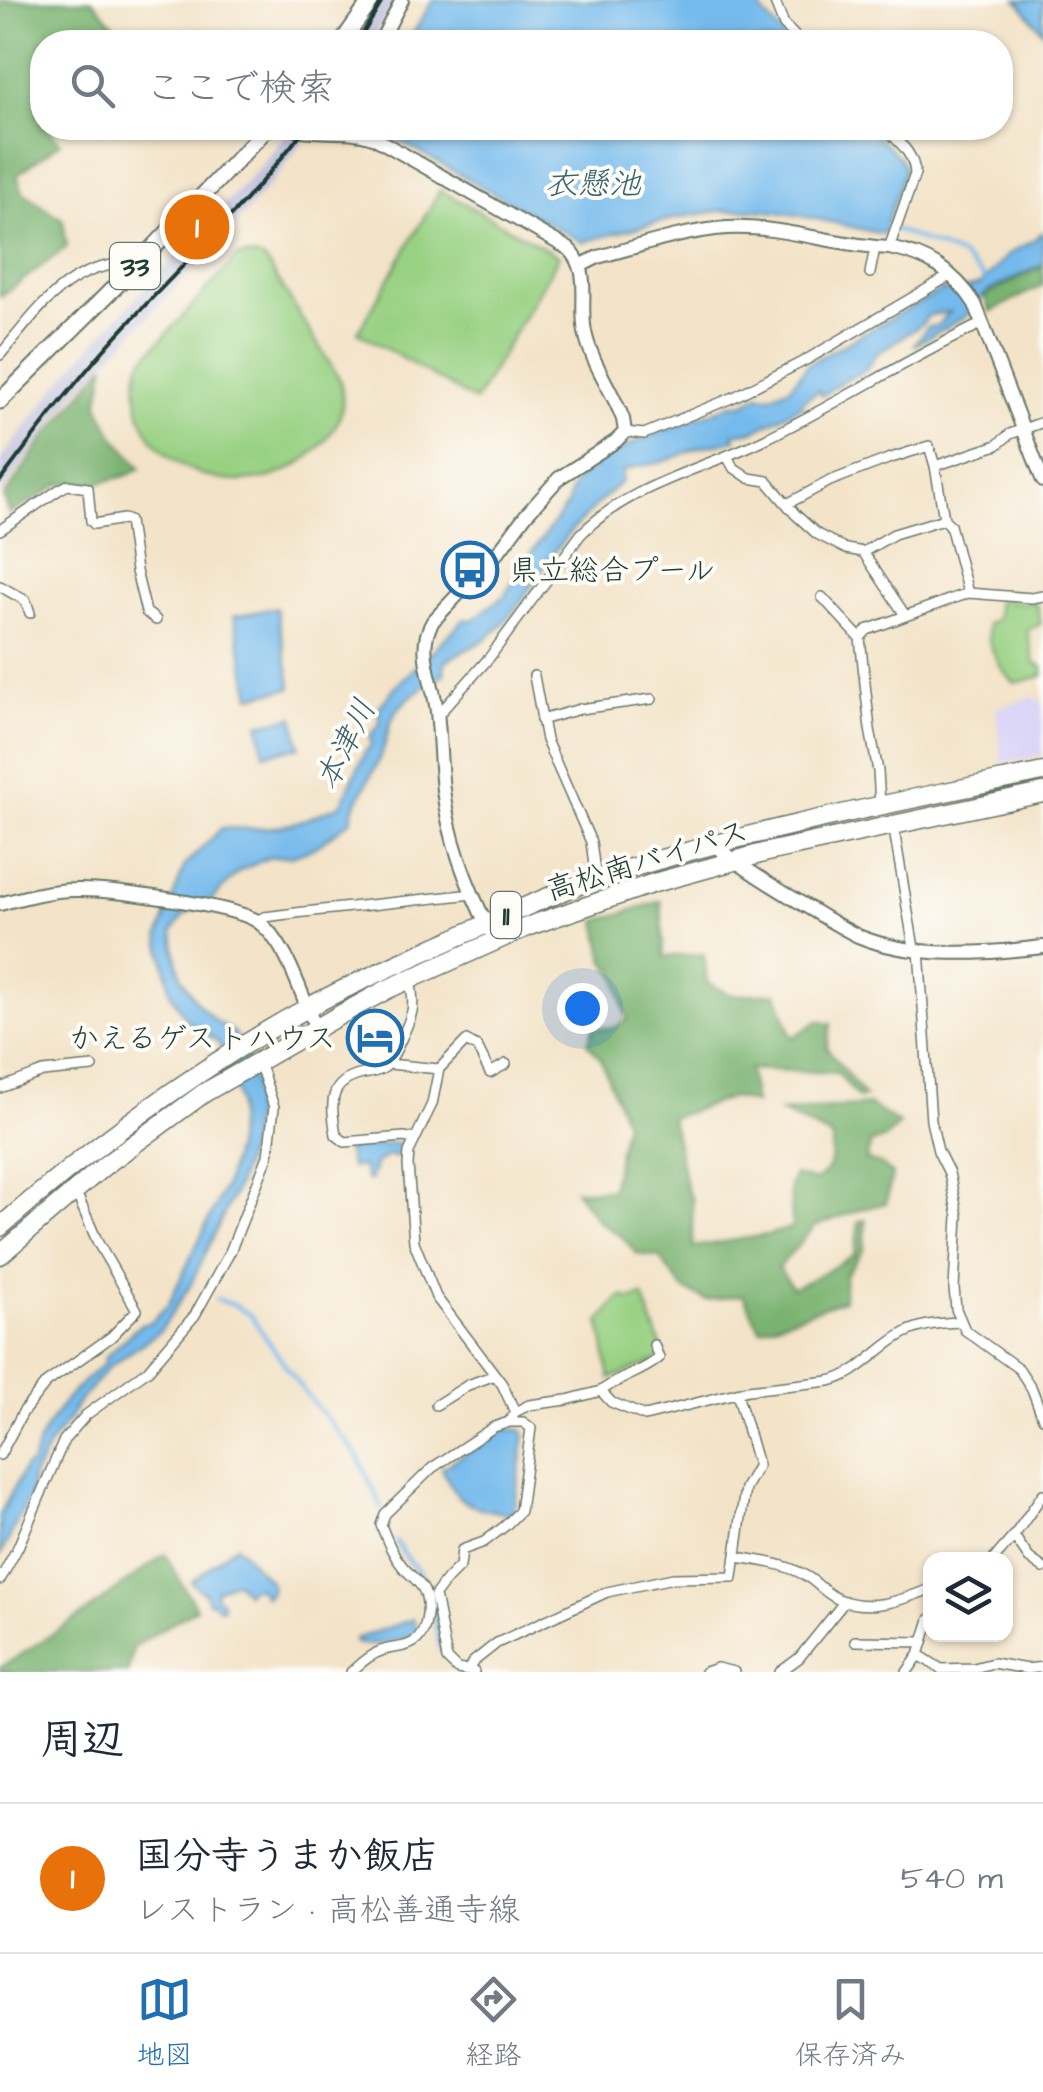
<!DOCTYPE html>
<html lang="ja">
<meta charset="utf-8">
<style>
body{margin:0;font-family:"Architects Daughter","Klee One",sans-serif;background:#f6f6f7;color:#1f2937}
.controls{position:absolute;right:30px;bottom:30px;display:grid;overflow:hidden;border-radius:20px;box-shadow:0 2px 8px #0004}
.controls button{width:90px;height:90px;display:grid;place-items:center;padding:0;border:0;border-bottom:2px solid #e0e1e3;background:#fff;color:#1f2937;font:50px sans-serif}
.you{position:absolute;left:582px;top:1008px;width:35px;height:35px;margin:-25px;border:8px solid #fff;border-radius:50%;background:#1a73e8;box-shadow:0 0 0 15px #1a73e833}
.badge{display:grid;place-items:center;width:65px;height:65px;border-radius:50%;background:#1f6fb2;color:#fff;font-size:32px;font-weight:700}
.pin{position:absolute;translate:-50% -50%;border:5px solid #fff;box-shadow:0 2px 10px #0006}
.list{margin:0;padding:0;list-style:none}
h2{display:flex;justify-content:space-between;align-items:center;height:130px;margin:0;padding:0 40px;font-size:42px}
h2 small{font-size:32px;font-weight:400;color:#747a83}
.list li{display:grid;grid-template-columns:65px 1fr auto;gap:30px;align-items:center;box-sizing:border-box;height:150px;padding:0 40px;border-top:2px solid #e0e1e3}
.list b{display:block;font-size:38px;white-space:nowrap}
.list p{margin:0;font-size:32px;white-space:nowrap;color:#747a83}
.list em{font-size:32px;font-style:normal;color:#747a83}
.icon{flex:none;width:55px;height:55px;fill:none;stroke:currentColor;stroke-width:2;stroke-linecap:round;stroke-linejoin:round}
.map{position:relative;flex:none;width:1043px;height:1672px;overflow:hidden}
.search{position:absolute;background:#fff;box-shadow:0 2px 8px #0004;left:30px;right:30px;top:30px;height:110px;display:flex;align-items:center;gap:25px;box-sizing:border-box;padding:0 35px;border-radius:40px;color:#747a83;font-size:38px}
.sheet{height:280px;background:#fff}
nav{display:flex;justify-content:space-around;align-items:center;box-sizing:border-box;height:140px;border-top:2px solid #e0e1e3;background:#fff;font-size:28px;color:#747a83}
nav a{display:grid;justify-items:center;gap:5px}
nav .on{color:#1f6fb2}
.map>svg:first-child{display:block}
.built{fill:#dbd6f7}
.industrial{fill:#c1c2dd}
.green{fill:#99d183;stroke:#5c875c;stroke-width:2.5}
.forest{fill:#7ab371;stroke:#4c7852;stroke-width:2.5}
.water{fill:#75baec;stroke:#4a7c90;stroke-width:2.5}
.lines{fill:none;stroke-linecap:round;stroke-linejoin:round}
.stream{stroke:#75baec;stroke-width:4}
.street-casing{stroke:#697768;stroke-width:12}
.secondary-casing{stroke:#697768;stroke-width:16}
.primary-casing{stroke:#697768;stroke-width:19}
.highway-casing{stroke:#697768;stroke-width:21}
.street{stroke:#fff;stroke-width:9}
.secondary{stroke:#fff;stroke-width:12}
.primary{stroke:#fff;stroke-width:15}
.highway{stroke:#fff;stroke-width:18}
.rail{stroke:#1f3d34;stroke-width:4}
.labels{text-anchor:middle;stroke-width:8;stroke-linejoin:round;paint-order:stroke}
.shield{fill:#fdfcf7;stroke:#62766e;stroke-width:2.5}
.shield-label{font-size:28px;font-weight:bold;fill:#1f3d34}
.poi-label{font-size:30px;fill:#1f3d34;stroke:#fdfcf7;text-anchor:start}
.street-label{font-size:30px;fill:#1f3d34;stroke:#fdfcf7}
.water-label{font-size:32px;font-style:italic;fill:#39626b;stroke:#fdfcf7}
</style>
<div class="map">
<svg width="1043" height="1672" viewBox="0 0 1043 1672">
<rect width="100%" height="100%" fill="#fdfcf7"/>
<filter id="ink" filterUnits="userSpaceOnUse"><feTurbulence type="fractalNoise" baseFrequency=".01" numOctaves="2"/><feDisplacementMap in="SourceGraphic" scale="20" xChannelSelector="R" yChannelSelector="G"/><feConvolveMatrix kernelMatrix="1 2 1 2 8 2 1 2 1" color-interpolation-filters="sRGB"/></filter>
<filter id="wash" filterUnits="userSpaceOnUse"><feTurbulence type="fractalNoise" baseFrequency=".0048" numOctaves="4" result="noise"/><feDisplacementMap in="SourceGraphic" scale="40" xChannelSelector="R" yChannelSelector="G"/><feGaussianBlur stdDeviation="2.25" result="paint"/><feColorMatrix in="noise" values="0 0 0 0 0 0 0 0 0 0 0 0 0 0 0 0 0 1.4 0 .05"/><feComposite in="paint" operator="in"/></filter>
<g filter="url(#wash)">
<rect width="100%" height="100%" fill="#f3e3c8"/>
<!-- built -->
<path class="built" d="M 1032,697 L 1043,702 L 1043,755 L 1002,763 L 996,708 Z"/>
<!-- industrial -->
<path class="industrial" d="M 379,0 L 395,0 L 371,42 L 353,42 Z
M 290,128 L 313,128 L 278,175 L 227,233 L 74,395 L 0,494 L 0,460 L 58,385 L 100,336 L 262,165 Z"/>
<!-- green -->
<path class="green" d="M 440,190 L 559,256 L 475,401 L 358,332 Z
M 238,256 C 249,256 261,254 268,264 L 340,380 C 347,410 339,427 318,448 C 249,520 114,466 140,363 Z
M 997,600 L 1024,603 L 1033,601 L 1038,609 L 1041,624 L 1027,630 L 1034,663 L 1043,667 L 1043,676 L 1015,683 C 999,669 987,645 987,624 L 997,619 Z
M 625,1296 L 628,1300 L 643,1296 L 665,1357 L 610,1379 L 600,1322 L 618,1299 Z"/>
<!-- forest -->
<path class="forest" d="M 0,0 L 92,0 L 129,42 L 42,42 L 42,110 L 37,114 L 42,121 L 42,128 L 48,128 L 60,143 L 17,175 L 23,192 L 63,220 L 67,247 L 0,297 Z
M 1043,266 L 1043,285 L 990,312 L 985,298 L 990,293 Z
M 106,364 L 98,405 L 113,435 L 141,468 L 125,476 L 94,484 L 62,483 L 10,514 L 4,497 L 42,442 Z
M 661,901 L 664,957 L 704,954 L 707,982 L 732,995 L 777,993 L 792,1038 L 818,1021 L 831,1024 L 827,1048 L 865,1097 L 858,1098 L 838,1073 L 749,1069 L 755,1103 L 732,1097 L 671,1118 L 687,1190 L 692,1199 L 693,1247 L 767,1235 L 792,1228 L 790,1186 L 794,1175 L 815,1181 C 832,1170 833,1157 832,1137 L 780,1112 L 869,1105 L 899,1124 L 886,1138 L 871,1143 L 866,1160 L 881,1164 L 892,1175 L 886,1203 L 862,1209 L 815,1226 L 778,1268 L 793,1288 L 827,1271 L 855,1254 L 859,1221 L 866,1220 L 864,1249 L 845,1275 L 843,1300 L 760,1329 L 743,1295 L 706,1300 L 683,1289 L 659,1257 L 637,1254 L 622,1237 L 597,1220 L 575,1190 L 611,1190 L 625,1122 L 600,1057 L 588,1044 L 593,1028 L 614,1028 L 627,1020 L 616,975 L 605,962 L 597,921 Z
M 165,1554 L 196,1608 L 133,1647 L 128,1672 L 0,1672 L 0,1668 L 88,1611 Z"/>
<!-- water -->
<path class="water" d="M 433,0 L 759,0 L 763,13 L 790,42 L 397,42 L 414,32 Z
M 1017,0 L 1043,0 L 1043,32 Z
M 376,128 L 868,128 L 900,158 L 905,169 L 883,234 C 835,224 785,208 736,210 C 685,212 632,230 582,242 Z
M 1043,232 L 1043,264 L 987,292 L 965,317 L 913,346 L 928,327 L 937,326 L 950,312 L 929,315 L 922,324 L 875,355 L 864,372 L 845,379 L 822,396 L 819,391 L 803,400 L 803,405 L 754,431 L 733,434 L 736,439 C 725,444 716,443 705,446 C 692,449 680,456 668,460 C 652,466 638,463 622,472 L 622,481 C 602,500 579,520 562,542 C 538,572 520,610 491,635 C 477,647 459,651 445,662 L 444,674 C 429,685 411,693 399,708 C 388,721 388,737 382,753 C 374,772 362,791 353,810 L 351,820 L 314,848 L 291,856 L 270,857 L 239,871 L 213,898 L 184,915 L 173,931 L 175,950 L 181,977 L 196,1001 L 213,1019 L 234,1033 L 248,1060 L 256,1092 L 250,1143 L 245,1160 L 237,1186 L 190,1286 L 161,1330 L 109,1367 L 75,1406 L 71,1417 L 53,1439 L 33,1476 L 30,1495 L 0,1557 L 0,1515 L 25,1467 L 31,1464 C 35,1456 36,1448 40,1440 C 55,1410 77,1385 104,1364 L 105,1357 L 141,1324 L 151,1322 L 168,1305 L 225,1186 L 236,1143 L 238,1104 L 232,1070 L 218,1042 L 188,1022 L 171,994 L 159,936 L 185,865 L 222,828 C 250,829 277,830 303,820 C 316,816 328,809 341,805 L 365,752 L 371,745 L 370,736 L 381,722 L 377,710 L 395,687 L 465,619 L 471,621 L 505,595 L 526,560 L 568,504 C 569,493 573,484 581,476 C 617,443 686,424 732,404 L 743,404 L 759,395 L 770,396 L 790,387 L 808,364 L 942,290 L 952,292 L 981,284 L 1009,254 L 1034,240 Z
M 276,608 L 292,688 L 251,696 L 234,616 Z
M 294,717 L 300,747 L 264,754 L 259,724 Z
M 395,1143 L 402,1145 L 395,1158 L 389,1155 L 376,1163 L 370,1180 L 367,1180 L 363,1168 L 359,1166 L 351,1168 L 346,1149 Z
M 505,1429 L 521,1430 L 525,1433 L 515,1505 L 514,1509 L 508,1514 C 466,1505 460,1508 442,1468 Z
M 236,1545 L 271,1583 L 271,1591 L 265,1597 C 261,1590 259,1586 250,1588 L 246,1593 L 235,1581 C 228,1586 221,1586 215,1591 L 216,1597 L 221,1600 L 223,1607 L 219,1608 L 213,1602 L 208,1602 L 206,1594 L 191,1582 Z
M 413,1619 L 417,1630 L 415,1634 C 401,1641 371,1647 356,1643 L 355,1639 Z"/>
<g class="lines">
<!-- stream -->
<path class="stream" d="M 886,226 L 961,256 L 986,280
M 216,1299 L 234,1305 L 250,1315 L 305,1393 L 357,1454 L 382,1508
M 396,1542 C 408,1565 431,1576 431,1603
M 433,1612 L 441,1651"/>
</g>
</g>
<g filter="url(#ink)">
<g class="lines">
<!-- street casing -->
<g class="street-casing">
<path id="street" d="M 774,0 L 784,25 L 801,42
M 885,128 C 899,142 914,153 915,174 L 889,248
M 870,273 L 875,248
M 0,355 C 40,308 68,262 136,263
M 625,432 L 644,434 L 734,397 L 806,360 L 951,275
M 727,456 L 733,467 L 749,478 L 767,481 L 796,515 L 817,534 L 846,549 L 863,552 L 905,615
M 787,504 L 830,481 L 888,459 L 929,446 L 935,466
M 0,530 L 60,489 L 68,485 L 88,488 L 91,521 L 94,524 L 124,519 L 129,521 L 136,571 L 146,612 L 156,620
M 863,552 L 894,534 L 944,519
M 0,586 L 26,601 L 30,613
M 968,593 L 950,525 L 944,519 L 935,466 L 997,445 L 1010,434 L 1043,422
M 822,597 L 860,638
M 534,676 L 546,740 L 591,842 L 596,879
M 438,715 L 489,658 L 581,534 C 629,485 704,469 765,439 C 839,403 909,358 983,323
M 541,720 L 580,709 L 652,699
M 880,805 L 878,771 L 870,729 L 860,638 L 867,630 L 968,593 L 1032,598 L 1043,596
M 893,824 L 914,948
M 256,921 L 264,917 L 304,912 L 473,894
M 919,950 L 931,1121 L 938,1151 L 949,1173 L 958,1216 L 954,1288 L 956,1309 L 965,1330 L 1019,1369 L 1032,1389 L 1043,1418
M 410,980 C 412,990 414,1002 412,1011 C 410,1021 392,1062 385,1067 C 379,1072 370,1073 363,1074 C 327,1082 331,1104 336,1135 L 345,1142 L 404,1137 L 414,1139
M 389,1064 L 439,1069
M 506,1064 L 490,1073 L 477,1047 L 466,1041 L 439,1069 L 432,1104 L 409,1152 L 408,1165 L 414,1242 L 436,1297 L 502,1384 L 515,1412
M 0,1088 L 43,1072 L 93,1067
M 601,1391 C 619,1377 642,1373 659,1358 L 654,1345
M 436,1405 L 468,1385 L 495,1375
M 0,1455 L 23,1412 L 46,1383 L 111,1337 L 137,1310 L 98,1243 L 75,1190
M 1014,1536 L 1029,1558 L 1043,1568
M 737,1557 C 760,1561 785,1563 806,1576 C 817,1582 826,1594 838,1599 C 870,1612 900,1601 930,1589
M 993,1560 L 1014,1536 L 1043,1494
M 0,1580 L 18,1547 L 64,1440 L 86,1415 L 148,1370 L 195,1315 L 230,1252 L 268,1156 L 274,1107 L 259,1062
M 855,1641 L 923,1642
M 919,1655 L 941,1669 L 974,1668 L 993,1663 L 1027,1669 L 1043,1667
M 468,1670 L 473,1662 L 497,1643 L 607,1592 L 673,1578 L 733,1577 L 745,1488 L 758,1465 L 737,1393
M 351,1672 C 361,1663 370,1654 384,1650 C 394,1647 405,1648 414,1642 C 428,1633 430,1605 424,1591 C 420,1582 409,1574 403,1567 C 392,1554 387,1540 381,1525 L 385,1514 L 432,1468 L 494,1427 L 509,1422 L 515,1412 L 529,1405 L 567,1400 L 601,1391 L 611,1402 L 645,1416 L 748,1390 L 829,1381 C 859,1375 878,1347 905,1333 C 922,1324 940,1323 960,1322
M 474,1672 L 457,1669 L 447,1659 L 435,1595 L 447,1579 L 460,1566 L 462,1550 L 484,1542 L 505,1526 L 520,1511 L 531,1428 L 523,1422 L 509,1422
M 705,1672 L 717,1668 L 734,1672
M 780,1672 L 799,1658 L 845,1601
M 907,1672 L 919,1655 L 930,1619"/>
</g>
<!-- secondary casing -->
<g class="secondary-casing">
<path id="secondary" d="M 380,42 L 402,0
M 291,128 C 318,135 346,128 373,137 L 569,249 C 592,271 579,302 585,332 C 591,362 612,390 623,419 L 625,432 L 616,441 L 559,478 L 525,516 L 499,551 L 433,621 C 415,649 434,682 437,712 C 440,738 440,764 443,790 C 449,838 468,889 490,931
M 582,265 L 598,257 C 640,246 684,231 727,228 C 782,225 835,246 889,248 C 927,255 954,271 975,304 L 1043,481
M 714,844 C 738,865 764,881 791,897 C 813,910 835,925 858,936 C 913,959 985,954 1043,947
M 0,904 C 24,897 50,890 75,890 C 108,889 232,905 257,921 C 287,941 301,996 316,1028"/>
</g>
<!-- primary casing -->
<g class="primary-casing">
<path id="primary" d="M 342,42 L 372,0
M 0,401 L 139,263 L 267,128"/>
</g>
<!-- highway casing -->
<g class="highway-casing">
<path id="highway" d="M 0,1227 C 95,1144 197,1068 309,1007 C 355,982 404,961 453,939 C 499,919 545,896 593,880 C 740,832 892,803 1043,772
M 0,1255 L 104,1166 L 204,1093 L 338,1016 L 388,989 L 529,926 L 654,883 L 767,852 L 1043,793"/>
</g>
<!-- street -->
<use href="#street" class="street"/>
<!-- secondary -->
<use href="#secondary" class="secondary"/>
<!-- primary -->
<use href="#primary" class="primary"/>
<!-- highway -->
<use href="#highway" class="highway"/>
<!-- rail -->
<path class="rail" d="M 358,42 L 383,0
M 0,481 C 35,434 71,387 110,343 C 175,271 247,206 305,128"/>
</g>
</g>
<!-- icons -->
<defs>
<g id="bus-ring" transform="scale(2.875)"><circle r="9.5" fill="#fdfcf7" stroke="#1f6fb2" stroke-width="1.5"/><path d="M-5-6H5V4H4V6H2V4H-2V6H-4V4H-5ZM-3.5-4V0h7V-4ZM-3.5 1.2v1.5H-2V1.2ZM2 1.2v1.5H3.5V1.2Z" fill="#1f6fb2"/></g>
<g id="hotel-ring" transform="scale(2.875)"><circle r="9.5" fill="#fdfcf7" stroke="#1f6fb2" stroke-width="1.5"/><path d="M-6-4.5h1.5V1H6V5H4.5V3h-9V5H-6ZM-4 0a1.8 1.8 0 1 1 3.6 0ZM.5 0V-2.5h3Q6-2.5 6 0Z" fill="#1f6fb2"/></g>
</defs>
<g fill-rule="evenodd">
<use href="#bus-ring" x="470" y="570"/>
<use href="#hotel-ring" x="375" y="1038"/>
</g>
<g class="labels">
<!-- shield labels -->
<g class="shield">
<rect x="110" y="243" width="50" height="46" rx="8"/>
<rect x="491" y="892" width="30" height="46" rx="8"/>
</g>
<g class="shield-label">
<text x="135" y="276">33</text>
<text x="506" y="925">11</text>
</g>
<!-- poi labels -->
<g class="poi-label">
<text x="509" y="580">県立総合プール</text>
<text x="336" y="1048" text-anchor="end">かえるゲストハウス</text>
</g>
<!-- street labels -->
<g class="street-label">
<text transform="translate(647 860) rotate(-17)" y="10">高松南バイパス</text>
</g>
<!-- water labels -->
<g class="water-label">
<text x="593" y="194">衣懸池</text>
<text transform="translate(345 744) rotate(-64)" y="11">本津川</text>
</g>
</g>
</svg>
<div class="controls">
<button><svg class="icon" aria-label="layers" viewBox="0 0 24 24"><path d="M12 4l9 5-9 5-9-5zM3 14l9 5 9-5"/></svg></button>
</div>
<div class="you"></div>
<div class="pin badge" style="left:197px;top:227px;background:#e8710a">1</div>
<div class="search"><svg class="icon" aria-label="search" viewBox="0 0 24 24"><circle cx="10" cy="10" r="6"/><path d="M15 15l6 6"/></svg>ここで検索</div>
</div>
<section class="sheet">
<h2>周辺<small></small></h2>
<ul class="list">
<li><span class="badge" style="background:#e8710a">1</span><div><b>国分寺うまか飯店</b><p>レストラン · 高松善通寺線</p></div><em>540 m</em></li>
</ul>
</section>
<nav>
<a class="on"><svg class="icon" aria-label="map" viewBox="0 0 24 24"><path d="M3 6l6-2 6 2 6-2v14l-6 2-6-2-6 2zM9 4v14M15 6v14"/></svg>地図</a>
<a><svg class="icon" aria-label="directions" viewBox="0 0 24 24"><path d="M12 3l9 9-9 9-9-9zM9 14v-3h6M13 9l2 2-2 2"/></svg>経路</a>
<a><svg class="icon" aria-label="saved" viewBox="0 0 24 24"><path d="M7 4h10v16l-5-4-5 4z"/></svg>保存済み</a>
</nav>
